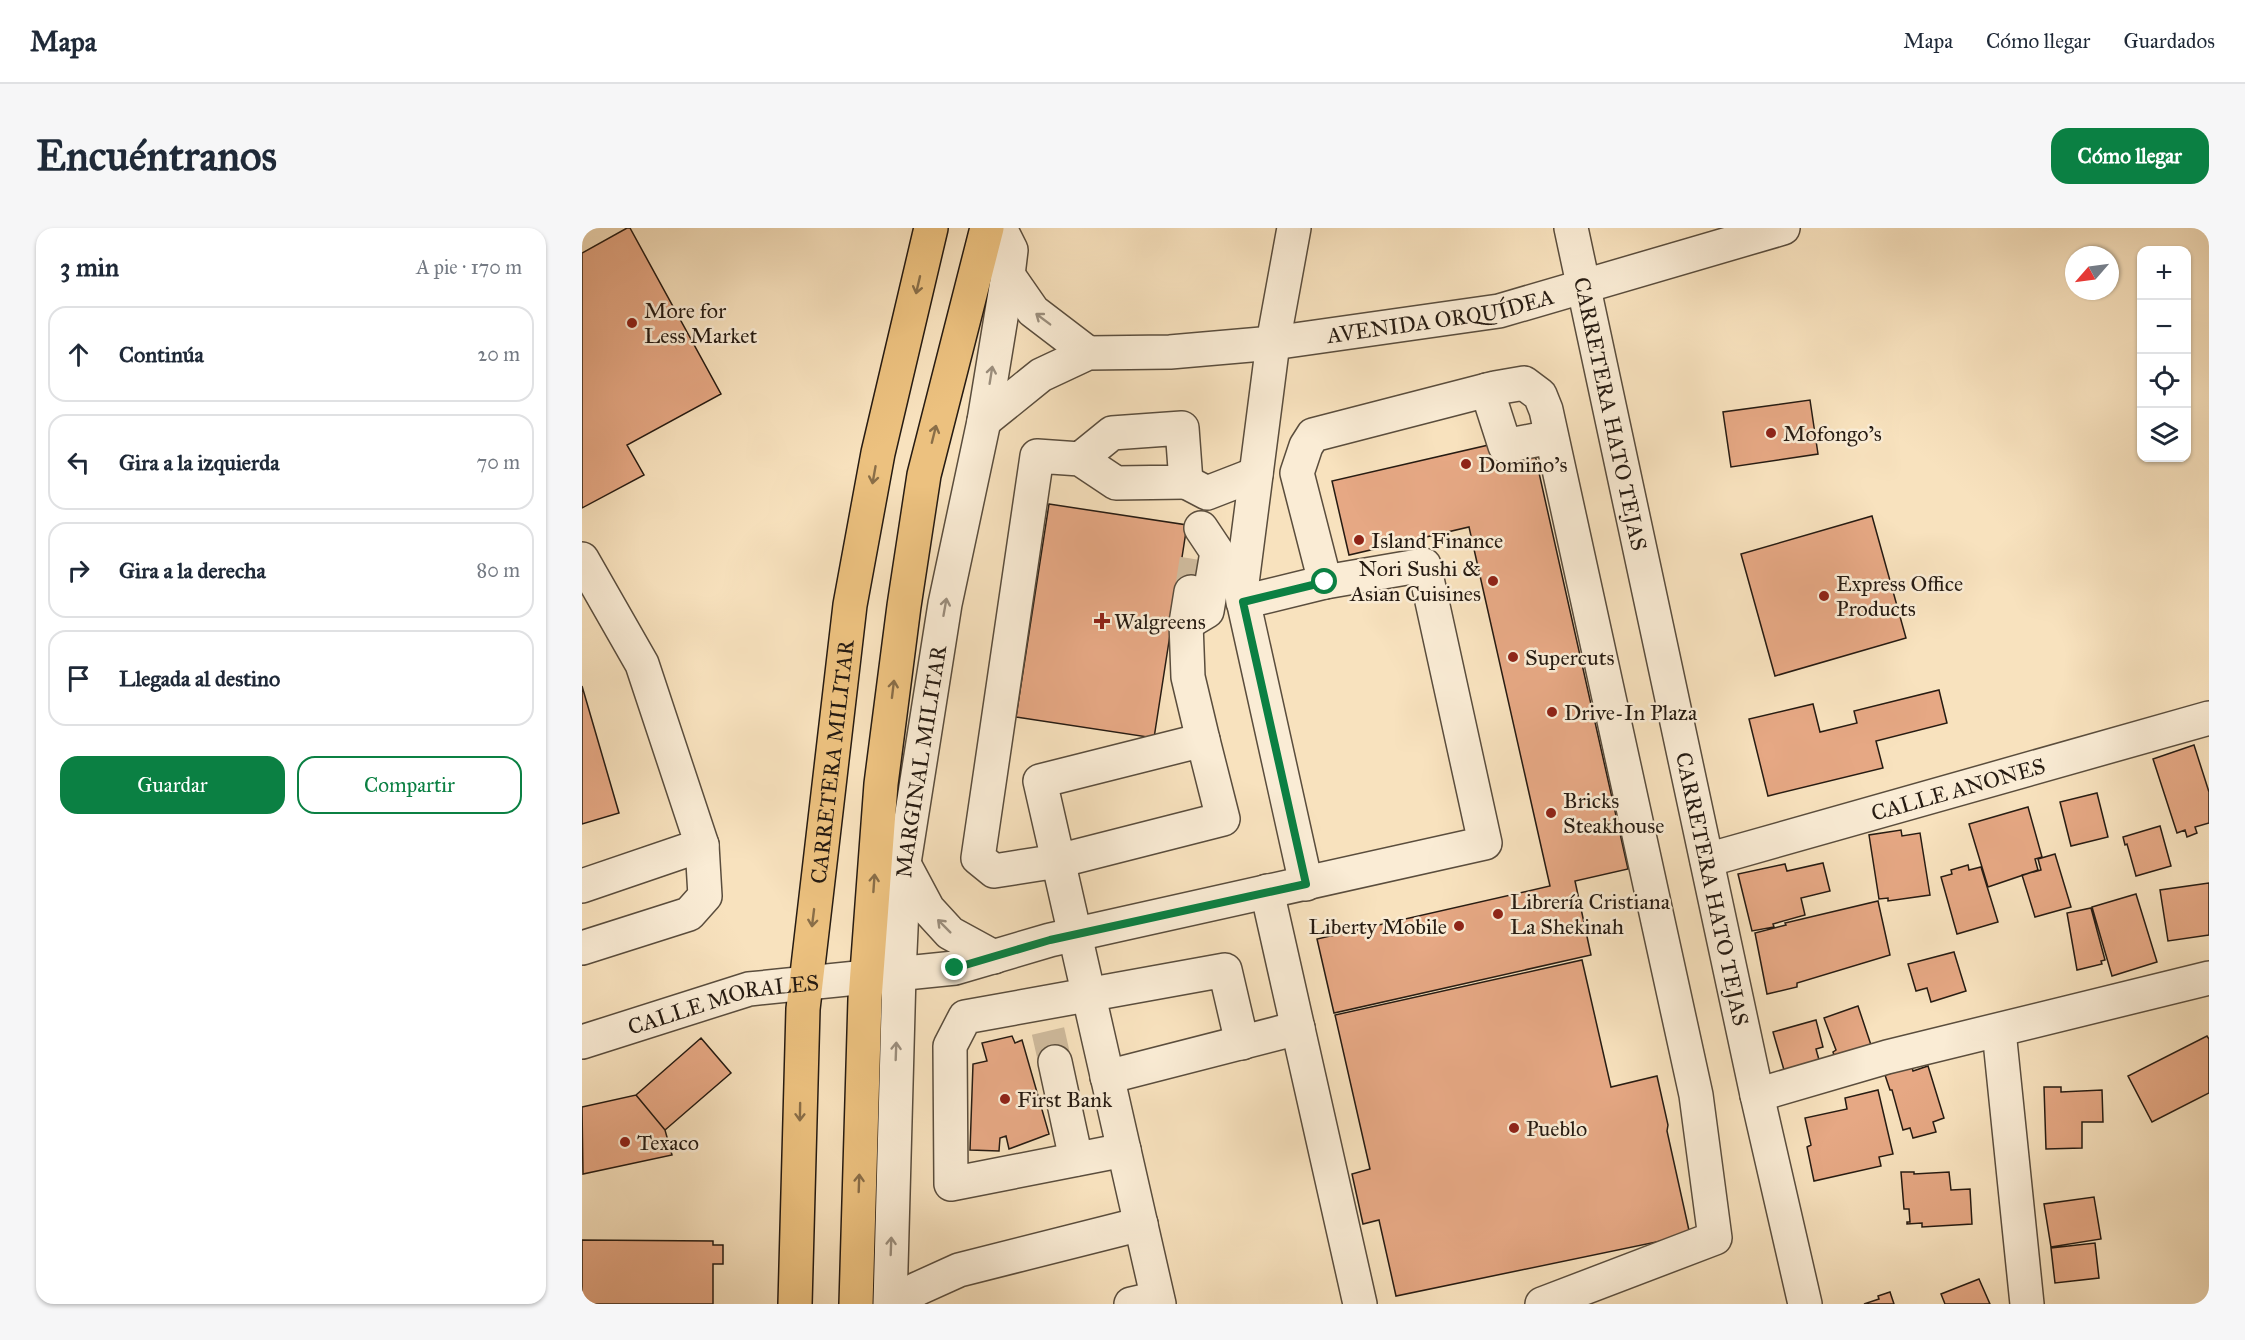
<!DOCTYPE html>
<html lang="es">
<meta charset="utf-8">
<style>
body{margin:0;font-family:"IM FELL Great Primer",serif;background:#f6f6f7;color:#1f2937}
.controls{position:absolute;right:18px;top:18px;display:grid;overflow:hidden;border-radius:12px;box-shadow:0 2px 4px #0004}
.controls button{width:54px;height:54px;display:grid;place-items:center;padding:0;border:0;border-bottom:2px solid #e0e1e3;background:#fff;color:#1f2937;font:30px sans-serif}
.compass{position:absolute;left:1483px;top:18px;width:54px;height:54px;border-radius:50%;background:#fff;box-shadow:0 2px 4px #0004;rotate:242deg}
.stop{position:absolute;width:18px;height:18px;margin:-14px;border:4px solid #0b8043;border-radius:50%;background:#fff}
.stop.end{background:#0b8043;border-color:#fff;box-shadow:0 2px 6px #0008}
.list{margin:0;padding:0;list-style:none}
h2{display:flex;justify-content:space-between;align-items:center;height:78px;margin:0;padding:0 24px;font-size:26px}
h2 small{font-size:20px;font-weight:400;color:#747a83}
.list li{display:grid;grid-template-columns:39px 1fr auto;gap:18px;align-items:center;box-sizing:border-box;height:96px;margin:0 12px 12px;padding:0 12px;border:2px solid #e0e1e3;border-radius:18px}
.list b{display:block;font-size:22px;white-space:nowrap}
.list em{font-size:20px;font-style:normal;color:#747a83}
.actions{display:flex;gap:12px;padding:18px 24px}
.actions a{flex:1;padding:14px 0;border:2px solid #0b8043;border-radius:18px;text-align:center;font-size:21px;color:#0b8043}
.actions .main{background:#0b8043;color:#fff}
.icon{flex:none;width:33px;height:33px;fill:none;stroke:currentColor;stroke-width:2;stroke-linecap:round;stroke-linejoin:round}
.map{position:relative;flex:none;width:1627px;height:1076px;overflow:hidden;border-radius:18px}
header{display:flex;align-items:center;gap:36px;box-sizing:border-box;height:84px;padding:0 30px;background:#fff;border-bottom:2px solid #e0e1e3}
header strong{font-size:28px}
nav{display:flex;gap:33px;margin-inline-start:auto;font-size:21px}
.intro{display:flex;align-items:center;justify-content:space-between;box-sizing:border-box;height:144px;padding:0 36px}
h1{margin:0;font-size:42px}
.button{padding:15px 27px;border-radius:18px;background:#0b8043;color:#fff;font-size:21px;font-weight:700}
main{display:flex;gap:36px;padding:0 36px}
aside{flex:1;background:#fff;border-radius:18px;box-shadow:0 2px 4px #0004}
.map>svg:first-child{display:block}
.building{fill:#e6a884;stroke:#261b12;stroke-width:1.5}
.lines{fill:none;stroke-linecap:round;stroke-linejoin:round}
.minor-tunnel{stroke:#ceba9c;stroke-width:33;stroke-dasharray:33 16;stroke-linecap:butt}
.minor-casing{stroke:#5a4d3d;stroke-width:36}
.major-casing{stroke:#261b12;stroke-width:36}
.minor{stroke:#faecd5;stroke-width:33}
.major{stroke:#ecc17f;stroke-width:33}
.oneway{stroke:#896e48}
.oneway2{stroke:#9b8e7d}
.route{stroke:#0b8043;stroke-width:8}
.poi-dot{fill:#8f2418;stroke:#faecd5;stroke-width:2}
.labels{text-anchor:middle;stroke-width:5;stroke-linejoin:round;paint-order:stroke}
.poi-label{font-size:22px;fill:#261b12;stroke:#faecd5;text-anchor:start}
.street-label{font-size:22px;fill:#261b12;stroke:#faecd5}
</style>
<header>
<strong>Mapa</strong>
<nav><a>Mapa</a><a>Cómo llegar</a><a>Guardados</a></nav>
</header>
<div class="intro"><h1>Encuéntranos</h1><a class="button">Cómo llegar</a></div>
<main>
<aside>
<h2>3 min<small>A pie · 170 m</small></h2>
<ul class="list">
<li><svg class="icon" aria-label="ahead" viewBox="0 0 24 24"><path d="M12 20V5M6 11l6-6 6 6"/></svg><div><b>Continúa</b></div><em>20 m</em></li>
<li><svg class="icon" aria-label="left" viewBox="0 0 24 24"><path d="M17 20v-9H6M10 6l-5 5 5 5"/></svg><div><b>Gira a la izquierda</b></div><em>70 m</em></li>
<li><svg class="icon" aria-label="right" viewBox="0 0 24 24"><path d="M7 20v-9h11M14 6l5 5-5 5"/></svg><div><b>Gira a la derecha</b></div><em>80 m</em></li>
<li><svg class="icon" aria-label="arrive" viewBox="0 0 24 24"><path d="M6 21V4h12l-3 4 3 4H6"/></svg><div><b>Llegada al destino</b></div></li>
</ul>
<div class="actions"><a class="main">Guardar</a><a>Compartir</a></div>
</aside>
<div class="map">
<svg width="1627" height="1076" viewBox="0 0 1627 1076">
<rect width="100%" height="100%" fill="#f8e2be"/>
<filter id="stains"><feTurbulence type="fractalNoise" baseFrequency=".00333" numOctaves="4"/><feColorMatrix values="0 0 0 0 .2 0 0 0 0 .09 0 0 0 0 .02 0 0 0 .5 -.17"/></filter>
<radialGradient id="worn" r=".72"><stop offset=".6" stop-color="#630" stop-opacity="0"/><stop offset="1" stop-color="#630" stop-opacity=".3"/></radialGradient>
<!-- building -->
<path class="building" d="M 45,0 L 48,0 L 139,166 L 45,217 L 62,247 L 0,280 L 0,25 Z
M 1228,172 L 1236,226 L 1149,239 L 1141,184 Z
M 911,216 L 915,235 L 953,227 L 1046,641 L 993,653 L 1009,727 L 752,785 L 735,711 L 968,658 L 887,299 L 767,327 L 750,253 Z
M 467,276 L 605,297 L 572,510 L 434,489 Z
M 1290,288 L 1324,410 L 1193,448 L 1159,326 Z
M 0,458 L 37,585 L 0,596 Z
M 1357,462 L 1365,495 L 1294,513 L 1301,540 L 1186,568 L 1167,491 L 1231,476 L 1238,504 L 1275,495 L 1272,483 Z
M 1612,517 L 1627,564 L 1627,595 L 1613,599 L 1615,605 L 1605,609 L 1603,602 L 1595,605 L 1571,531 Z
M 1515,565 L 1526,609 L 1489,618 L 1478,574 Z
M 1446,579 L 1460,629 L 1453,631 L 1456,642 L 1406,659 L 1387,596 Z
M 1578,598 L 1589,638 L 1554,648 L 1545,616 L 1543,617 L 1541,609 Z
M 1319,602 L 1320,608 L 1338,605 L 1348,667 L 1306,673 L 1306,670 L 1297,671 L 1287,607 Z
M 1473,626 L 1489,679 L 1453,689 L 1440,647 L 1459,642 L 1456,631 Z
M 1241,635 L 1248,663 L 1219,670 L 1223,687 L 1191,696 L 1192,699 L 1170,703 L 1156,646 L 1203,636 L 1205,643 Z
M 1386,637 L 1387,642 L 1399,639 L 1416,694 L 1375,706 L 1359,649 L 1370,646 L 1369,642 Z
M 1627,655 L 1627,707 L 1586,713 L 1578,662 Z
M 1554,666 L 1575,734 L 1530,748 L 1510,679 Z
M 1296,673 L 1308,727 L 1215,755 L 1215,759 L 1185,766 L 1173,705 L 1204,697 L 1203,695 Z
M 1509,680 L 1523,732 L 1519,733 L 1520,736 L 1495,742 L 1485,685 Z
M 1372,724 L 1384,763 L 1349,774 L 1345,760 L 1334,763 L 1326,736 Z
M 1000,732 L 1029,859 L 1075,848 L 1086,897 L 1085,903 L 1108,1007 L 814,1068 L 797,992 L 781,996 L 770,946 L 788,941 L 753,787 Z
M 1276,778 L 1290,820 L 1254,833 L 1251,824 L 1254,822 L 1242,790 Z
M 1234,792 L 1241,819 L 1234,821 L 1239,839 L 1204,849 L 1191,804 Z
M 430,808 L 433,815 L 440,812 L 467,906 L 427,921 L 424,908 L 418,910 L 417,923 L 388,922 L 391,836 L 405,833 L 400,815 Z
M 1625,808 L 1627,811 L 1627,865 L 1570,894 L 1546,848 Z
M 119,810 L 149,845 L 83,902 L 54,867 Z
M 1346,838 L 1362,890 L 1351,894 L 1354,904 L 1331,910 L 1328,900 L 1321,902 L 1310,862 L 1308,862 L 1303,847 L 1330,839 L 1331,843 Z
M 1462,859 L 1479,859 L 1479,864 L 1520,862 L 1521,894 L 1500,894 L 1500,920 L 1464,921 Z
M 1296,862 L 1311,926 L 1297,929 L 1299,938 L 1232,953 L 1225,919 L 1229,917 L 1223,890 L 1265,881 L 1263,870 Z
M 54,867 L 83,902 L 90,927 L 1,946 L 0,879 Z
M 1319,944 L 1332,944 L 1332,946 L 1367,944 L 1369,962 L 1388,961 L 1390,996 L 1340,999 L 1340,995 L 1325,996 L 1325,994 L 1328,994 L 1327,981 L 1322,981 Z
M 1512,969 L 1519,1011 L 1469,1019 L 1462,976 Z
M 0,1012 L 131,1013 L 131,1017 L 141,1017 L 141,1036 L 131,1036 L 131,1076 L 0,1076 Z
M 1513,1015 L 1517,1050 L 1473,1055 L 1469,1020 Z
M 1397,1051 L 1408,1076 L 1363,1076 L 1359,1066 Z
M 1308,1064 L 1312,1076 L 1282,1076 L 1297,1071 L 1296,1068 Z"/>
<g class="lines">
<!-- minor-tunnel -->
<path class="minor-tunnel" d="M 609,364 L 615,326
M 466,803 L 473,834"/>
<!-- minor casing -->
<g class="minor-casing">
<g id="minor">
<path d="M 712,0 L 691,115 L 659,363 L 724,656"/>
<path id="s1" d="M 989,0 L 1175,867 L 1223,1076"/>
<path d="M 426,47 L 451,83 L 506,125"/>
<path d="M 905,162 L 923,218 L 969,209"/>
<path id="s2" d="M 402,193 L 459,147 L 506,125 L 588,124 L 691,115 L 917,83 L 1201,0"/>
<path d="M 498,231 L 534,255 L 604,254 L 600,200 L 530,205 L 498,231 L 455,228 L 396,630 L 412,643 L 476,633 L 641,591 L 621,512 L 458,553 C 498,727 537,902 577,1076"/>
<path d="M 604,254 L 625,265 L 674,246"/>
<path d="M 0,331 L 60,436 L 120,617 L 0,658"/>
<path d="M 609,364 L 604,395 L 606,449 L 621,512"/>
<path d="M 661,374 L 743,354 L 715,245 L 724,218 L 731,207 L 913,160 L 942,155 L 958,167 L 964,182 L 1114,867 L 1133,1010 L 960,1076"/>
<path d="M 610,392 L 625,383 L 635,324 L 619,300"/>
<path id="s3" d="M 1125,632 L 1627,490"/>
<path d="M 322,636 L 346,681 L 368,705 L 412,729"/>
<path d="M 685,663 L 778,1076"/>
<path d="M 0,720 L 107,686 L 123,668 L 120,617"/>
<path d="M 1417,803 L 1445,1076"/>
<path id="s4" d="M 0,814 L 167,761 L 373,740 L 468,712 L 903,615 L 842,337 L 743,354"/>
<path d="M 473,834 L 494,931"/>
<path d="M 525,849 L 716,800"/>
<path d="M 1175,867 L 1305,829 L 1627,750"/>
<path d="M 542,922 L 369,956 L 368,818 L 383,789 L 643,742 L 660,815"/>
<path id="s5" d="M 308,1076 L 317,746 L 322,635 L 363,376 L 402,193 L 426,47 L 429,22 L 418,0"/>
<path d="M 314,1076 L 335,1061 L 377,1042 L 559,996"/>
<path d="M 549,1076 L 575,1070"/>
</g>
</g>
<!-- major casing -->
<g class="major-casing">
<g id="major">
<path id="s6" d="M 213,1076 L 221,781 L 268,377 L 296,225 L 349,0"/>
<path d="M 274,1076 L 283,771 L 299,556 L 322,378 L 342,247 L 405,0"/>
</g>
</g>
<!-- minor -->
<use href="#minor" class="minor"/>
<!-- major -->
<use href="#major" class="major"/>
</g>
<!-- one-way arrows -->
<defs><path id="oneway-shaft" d="M-6 0H5M1.5-3L5.5 0L1.5 3" fill="none" stroke-width="1.6" stroke-linecap="round" stroke-linejoin="round" transform="scale(1.5)"/></defs>
<g class="oneway">
<use href="#oneway-shaft" transform="translate(336 57) rotate(103)"/>
<use href="#oneway-shaft" transform="translate(352 206) rotate(-76)"/>
<use href="#oneway-shaft" transform="translate(292 247) rotate(100)"/>
<use href="#oneway-shaft" transform="translate(311 461) rotate(-83)"/>
<use href="#oneway-shaft" transform="translate(292 655) rotate(-86)"/>
<use href="#oneway-shaft" transform="translate(231 690) rotate(97)"/>
<use href="#oneway-shaft" transform="translate(218 884) rotate(91)"/>
<use href="#oneway-shaft" transform="translate(277 955) rotate(-88)"/>
</g>
<g class="oneway2">
<use href="#oneway-shaft" transform="translate(461 91) rotate(-143)"/>
<use href="#oneway-shaft" transform="translate(409 147) rotate(-81)"/>
<use href="#oneway-shaft" transform="translate(363 379) rotate(-80)"/>
<use href="#oneway-shaft" transform="translate(362 698) rotate(-135)"/>
<use href="#oneway-shaft" transform="translate(314 823) rotate(-88)"/>
<use href="#oneway-shaft" transform="translate(309 1018) rotate(-88)"/>
</g>
<g class="lines">
<!-- route -->
<path class="route" d="M 373,740 L 468,712 L 724,656 L 661,374 L 743,354"/>
</g>
<!-- markers -->
<g class="poi-dot">
<circle cx="50" cy="95" r="6"/>
<circle cx="1189" cy="205" r="6"/>
<circle cx="884" cy="236" r="6"/>
<circle cx="777" cy="312" r="6"/>
<circle cx="911" cy="353" r="6"/>
<circle cx="1242" cy="368" r="6"/>
<path d="M517 384h6v6h6v6h-6v6h-6v-6h-6v-6h6z"/>
<circle cx="931" cy="429" r="6"/>
<circle cx="970" cy="484" r="6"/>
<circle cx="969" cy="585" r="6"/>
<circle cx="916" cy="686" r="6"/>
<circle cx="877" cy="698" r="6"/>
<circle cx="423" cy="871" r="6"/>
<circle cx="932" cy="900" r="6"/>
<circle cx="43" cy="914" r="6"/>
</g>
<g class="labels">
<!-- poi labels -->
<g class="poi-label">
<text x="62" y="90">More for<tspan x="62" dy="25">Less Market</tspan></text>
<text x="1201" y="213">Mofongo's</text>
<text x="896" y="244">Domino's</text>
<text x="789" y="320">Island Finance</text>
<text x="899" y="348" text-anchor="end">Nori Sushi &amp;<tspan x="899" dy="25">Asian Cuisines</tspan></text>
<text x="1254" y="363">Express Office<tspan x="1254" dy="25">Products</tspan></text>
<text x="532" y="401">Walgreens</text>
<text x="943" y="437">Supercuts</text>
<text x="982" y="492">Drive-In Plaza</text>
<text x="981" y="580">Bricks<tspan x="981" dy="25">Steakhouse</tspan></text>
<text x="928" y="681">Librería Cristiana<tspan x="928" dy="25">La Shekinah</tspan></text>
<text x="865" y="706" text-anchor="end">Liberty Mobile</text>
<text x="435" y="879">First Bank</text>
<text x="944" y="908">Pueblo</text>
<text x="55" y="922">Texaco</text>
</g>
<!-- street labels -->
<g class="street-label">
<text dy="8" stroke="none"><textPath href="#s2" startOffset="480">AVENIDA ORQUÍDEA</textPath></text>
<text dy="8" stroke="none"><textPath href="#s1" startOffset="190">CARRETERA HATO TEJAS</textPath></text>
<text dy="8" stroke="none"><textPath href="#s6" startOffset="544">CARRETERA MILITAR</textPath></text>
<text dy="8" stroke="none"><textPath href="#s5" startOffset="544">MARGINAL MILITAR</textPath></text>
<text dy="8" stroke="none"><textPath href="#s3" startOffset="261">CALLE ANONES</textPath></text>
<text dy="8" stroke="none"><textPath href="#s1" startOffset="676">CARRETERA HATO TEJAS</textPath></text>
<text dy="8" stroke="none"><textPath href="#s4" startOffset="147">CALLE MORALES</textPath></text>
</g>
</g>
<rect width="100%" height="100%" filter="url(#stains)"/>
<rect width="100%" height="100%" fill="url(#worn)"/>
</svg>
<div class="controls">
<button>+</button>
<button>−</button>
<button><svg class="icon" aria-label="locate" viewBox="0 0 24 24"><circle cx="12" cy="12" r="6"/><path d="M12 2v4M12 18v4M2 12h4M18 12h4"/></svg></button>
<button><svg class="icon" aria-label="layers" viewBox="0 0 24 24"><path d="M12 4l9 5-9 5-9-5zM3 14l9 5 9-5"/></svg></button>
</div>
<svg class="compass" viewBox="-18 -18 36 36"><path d="M0-13l5 13h-10z" fill="#e53935"/><path d="M0 13l5-13h-10z" fill="#747a83"/></svg>
<div class="stop" style="left:743px;top:354px"></div>
<div class="stop end" style="left:373px;top:740px"></div>
</div>
</main>
